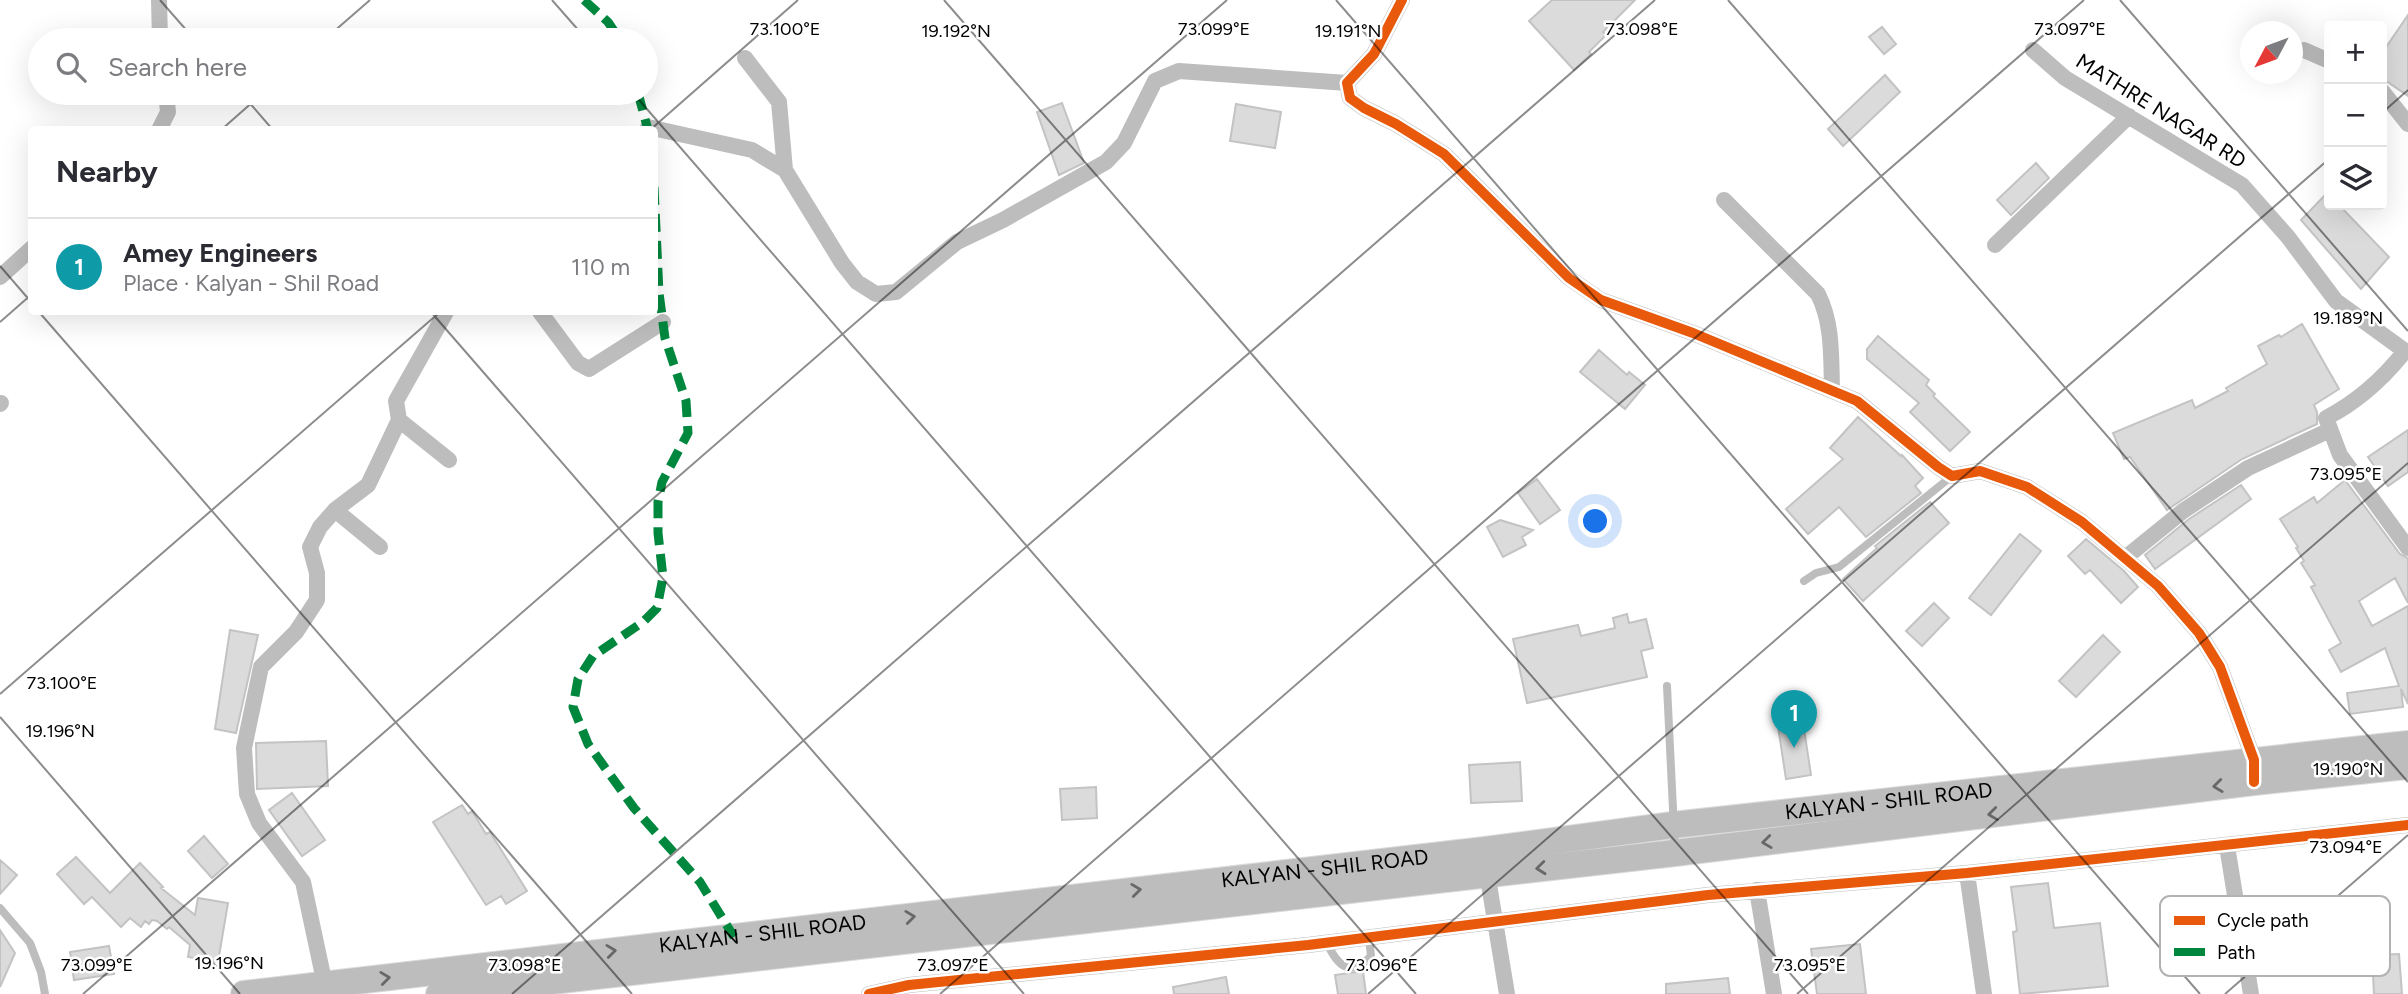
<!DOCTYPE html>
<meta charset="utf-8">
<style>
body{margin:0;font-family:Figtree,sans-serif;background:#f7f7f7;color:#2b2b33}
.controls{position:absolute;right:21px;top:21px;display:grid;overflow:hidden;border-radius:7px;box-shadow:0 7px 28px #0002}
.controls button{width:63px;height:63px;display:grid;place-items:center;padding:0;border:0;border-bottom:2px solid #e1e1e2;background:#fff;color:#2b2b33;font:35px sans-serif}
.compass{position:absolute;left:2240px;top:21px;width:63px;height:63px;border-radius:50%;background:#fff;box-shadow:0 7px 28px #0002;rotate:229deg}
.you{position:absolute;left:1596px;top:522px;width:24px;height:24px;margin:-18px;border:5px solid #fff;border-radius:50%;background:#1a73e8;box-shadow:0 0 0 10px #1a73e833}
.badge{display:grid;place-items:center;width:46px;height:46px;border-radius:50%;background:#0b8043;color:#fff;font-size:23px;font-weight:700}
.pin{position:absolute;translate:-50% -58px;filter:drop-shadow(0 2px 4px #0008)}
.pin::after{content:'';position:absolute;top:37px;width:24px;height:21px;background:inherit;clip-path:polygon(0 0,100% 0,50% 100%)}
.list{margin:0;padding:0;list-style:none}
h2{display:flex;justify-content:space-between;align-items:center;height:91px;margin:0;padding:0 28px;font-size:30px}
h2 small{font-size:23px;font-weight:400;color:#7c7c81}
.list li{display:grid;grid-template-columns:46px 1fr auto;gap:21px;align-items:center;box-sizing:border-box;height:98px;padding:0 28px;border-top:2px solid #e1e1e2}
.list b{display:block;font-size:26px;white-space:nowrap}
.list p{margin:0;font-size:23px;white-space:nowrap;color:#7c7c81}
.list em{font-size:23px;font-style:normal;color:#7c7c81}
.icon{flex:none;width:38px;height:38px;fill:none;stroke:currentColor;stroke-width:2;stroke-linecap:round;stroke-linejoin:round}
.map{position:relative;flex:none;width:2408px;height:994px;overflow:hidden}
.search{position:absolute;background:#fff;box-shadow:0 7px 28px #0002;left:28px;top:28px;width:630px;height:77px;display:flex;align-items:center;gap:18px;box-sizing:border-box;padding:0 24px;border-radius:38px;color:#7c7c81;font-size:26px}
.panel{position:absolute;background:#fff;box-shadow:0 7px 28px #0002;left:28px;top:126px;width:630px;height:189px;border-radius:7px}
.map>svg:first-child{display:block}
.building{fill:#dbdbdb;stroke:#c3c3c3;stroke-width:2}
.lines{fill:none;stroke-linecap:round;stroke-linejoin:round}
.primary-casing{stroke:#dbdbdb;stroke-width:28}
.lane{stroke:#bdbdbd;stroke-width:8}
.street{stroke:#bdbdbd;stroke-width:16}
.primary{stroke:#bdbdbd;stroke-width:26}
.quiet{stroke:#00873e;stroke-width:9;stroke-dasharray:18 9;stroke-linecap:butt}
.cycleway-casing{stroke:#fff;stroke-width:15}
.cycleway{stroke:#e8590c;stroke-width:10}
.oneway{stroke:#686868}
.ticks{fill:none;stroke:#000;stroke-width:2;stroke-opacity:0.45}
.labels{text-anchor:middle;stroke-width:5;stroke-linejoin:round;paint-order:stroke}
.street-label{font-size:21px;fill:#000;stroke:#fff}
.key{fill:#fff;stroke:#b2b2b2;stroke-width:2}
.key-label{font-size:19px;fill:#000}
.ticks-label{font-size:18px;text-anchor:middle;fill:#000;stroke:#fff;stroke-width:5;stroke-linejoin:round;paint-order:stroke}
</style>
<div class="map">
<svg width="2408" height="994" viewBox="0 0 2408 994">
<rect width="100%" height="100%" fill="#fff"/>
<!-- building -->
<path class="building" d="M 1552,0 L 1635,0 L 1603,32 L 1606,35 L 1589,52 L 1591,54 L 1574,70 L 1529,21 Z
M 2408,15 L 2408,96 L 2382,78 L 2382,53 Z
M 1882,27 L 1896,44 L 1884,54 L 1869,37 Z
M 1885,75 L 1900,92 L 1843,146 L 1828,129 Z
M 1062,103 L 1084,163 L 1059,175 L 1037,112 Z
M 1236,104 L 1281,112 L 1275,148 L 1230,141 Z
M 2036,163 L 2049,178 L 2011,215 L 1997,200 Z
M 2329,191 L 2329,205 L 2339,205 L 2389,257 L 2361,289 L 2301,220 Z
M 2302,324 L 2339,389 L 2314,405 L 2317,412 L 2317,424 L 2242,459 L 2167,510 L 2130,457 L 2124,459 L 2113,433 L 2192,400 L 2195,408 L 2228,391 L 2226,388 L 2267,364 L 2258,346 L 2279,335 L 2281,337 Z
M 1878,336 L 1929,380 L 1926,385 L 1935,394 L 1933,396 L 1970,432 L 1950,451 L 1910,412 L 1919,403 L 1867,359 L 1867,349 Z
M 1599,350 L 1627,375 L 1629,372 L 1645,385 L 1625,409 L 1580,372 Z
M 1858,417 L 1901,456 L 1902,455 L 1923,478 L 1915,486 L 1921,493 L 1866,537 L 1839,507 L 1808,534 L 1786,509 L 1843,459 L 1830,448 Z
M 2408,430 L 2408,472 L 2388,486 L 2368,457 Z
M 1537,479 L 1560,510 L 1540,524 L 1518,493 Z
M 2345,480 L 2400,554 L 2408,558 L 2408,603 L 2395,578 L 2359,601 L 2372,626 L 2408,606 L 2408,704 L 2401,689 L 2403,707 L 2350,714 L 2347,693 L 2399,686 L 2385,648 L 2341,672 L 2329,650 L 2341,643 L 2311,587 L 2315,585 L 2301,563 L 2304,561 L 2296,548 L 2298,547 L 2280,519 L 2314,497 L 2317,503 Z
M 2241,485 L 2251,499 L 2155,569 L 2145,555 L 2189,519 Z
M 1930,502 L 1949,523 L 1863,601 L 1843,579 L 1877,548 L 1875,546 Z
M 1500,520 L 1533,530 L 1522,537 L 1526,545 L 1503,557 L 1487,527 Z
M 2020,534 L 2041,551 L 1991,615 L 1969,598 Z
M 2086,539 L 2124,571 L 2138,587 L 2121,603 L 2090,570 L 2085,574 L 2068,556 Z
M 1934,603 L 1949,618 L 1922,646 L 1906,631 Z
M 1627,614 L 1629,623 L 1646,619 L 1653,648 L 1641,651 L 1647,677 L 1527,703 L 1513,639 L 1578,625 L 1581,636 L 1615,628 L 1613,618 Z
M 230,630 L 258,635 L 236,733 L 215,729 Z
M 2103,635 L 2120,652 L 2076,697 L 2059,681 Z
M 1802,716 L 1811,775 L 1786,779 L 1777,720 Z
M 326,741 L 328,786 L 257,789 L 256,743 Z
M 1520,762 L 1522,801 L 1471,803 L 1469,765 Z
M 1096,787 L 1097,818 L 1062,820 L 1060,789 Z
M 292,793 L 325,840 L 302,856 L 269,810 Z
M 462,805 L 468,814 L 472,811 L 486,834 L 490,832 L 527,891 L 506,904 L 501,896 L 486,905 L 433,822 Z
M 204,836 L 228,864 L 212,878 L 188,851 Z
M 76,857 L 110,893 L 140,863 L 163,887 L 161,888 L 195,915 L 198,898 L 228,903 L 218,962 L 188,957 L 190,945 L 169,927 L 167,929 L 157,921 L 152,920 L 149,924 L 145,921 L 141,927 L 130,918 L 121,927 L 92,897 L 84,904 L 57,874 Z
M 0,860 L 17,875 L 0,894 Z
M 2048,883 L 2054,928 L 2100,923 L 2108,986 L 2020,994 L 2013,932 L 2017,931 L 2011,887 Z
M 0,930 L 15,953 L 0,987 Z
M 1860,944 L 1866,994 L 1817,994 L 1811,949 Z
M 109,946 L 114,974 L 74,980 L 70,952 Z
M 2399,954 L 2402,994 L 2374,994 L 2372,955 Z
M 1363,971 L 1366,994 L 1338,994 L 1335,975 Z
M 1226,977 L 1229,994 L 1174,994 L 1173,987 Z
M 1728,978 L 1730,994 L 1666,994 L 1666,984 Z"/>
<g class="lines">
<!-- primary casing -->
<g class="primary-casing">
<g id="primary">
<path id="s1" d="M 244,994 L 1485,850 L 1673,825 L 2408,744"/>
<path d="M 439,994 L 1675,853 L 2254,782 L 2408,766"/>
</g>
</g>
<!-- lane -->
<path class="lane" d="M 1804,581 L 1816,573 L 1839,567 L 1952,476
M 1667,686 L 1675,850
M 0,908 L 30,943 L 41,972 L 45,994
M 1327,943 C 1337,965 1350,979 1371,956 L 1369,938"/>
<!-- street -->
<path class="street" d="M 159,0 L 160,40
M 1402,0 L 1374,54 L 1347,83 L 1350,98 L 1364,108 L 1396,124 L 1444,154 L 1569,278 L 1601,300 L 1693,333 L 1857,401 L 1938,467 L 1952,476 L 1980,471 L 2027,487 L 2082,522 L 2158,586 L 2199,633 L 2220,667 L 2254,760 L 2254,769
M 2033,50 L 2065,78 L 2242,185 L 2288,237 L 2336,301 L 2405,351 C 2383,379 2359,401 2326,418 L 2340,455 L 2408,548
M 2304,50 L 2329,61
M 745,58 L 779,102 L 785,170
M 2382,91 L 2408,124
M 648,127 L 752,150 L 785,170 L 842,263 L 857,282 L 876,294 L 896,292 L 957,242 L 1003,220 L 1106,162 L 1124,143 L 1155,81 L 1179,71 L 1347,83
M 159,130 L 168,112 L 166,93
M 1724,200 L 1818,294 C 1833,324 1831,357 1832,390
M 1995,245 L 2129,116
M 0,277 L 32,248
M 540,312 L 578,363 L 589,369 L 663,322
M 0,404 L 1,403
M 399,420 L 449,460
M 335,510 L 380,547
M 2125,558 L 2183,511 L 2248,468 L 2330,430
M 2227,846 L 2251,994
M 1486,866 L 1507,994
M 1967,873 L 1984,994
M 1757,890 L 1774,994
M 325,985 L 303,882 L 259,823 L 247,794 L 244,748 L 261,667 L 296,632 L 317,600 L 317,573 L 310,547 L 320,527 L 335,510 L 368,485 L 399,420 L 396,401 L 446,312
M 869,994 L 909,985 L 1308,945 L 1708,895 L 1967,873 L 2408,825"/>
<!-- primary -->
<use href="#primary" class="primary"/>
<!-- quiet -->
<path class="quiet" d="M 584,0 L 608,22 L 620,40
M 638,93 L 648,130
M 654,187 L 659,293 L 665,338 L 686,401 L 688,433 L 662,482 L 658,502 L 658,533 L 663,577 L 657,608 L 643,622 L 593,656 L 578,679 L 573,707 L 588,744 L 634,808 L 700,882 L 734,937"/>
<!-- cycleway casing -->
<g class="cycleway-casing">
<path id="cycleway" d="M 1402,0 L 1374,54 L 1347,83 L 1350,98 L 1364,108 L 1396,124 L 1444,154 L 1569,278 L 1601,300 L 1693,333 L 1857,401 L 1938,467 L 1952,476 L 1980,471 L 2027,487 L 2082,522 L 2158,586 L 2199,633 L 2220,667 L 2254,760 L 2254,782
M 869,994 L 909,985 L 1308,945 L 1708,895 L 1967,873 L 2408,825"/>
</g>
<!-- cycleway -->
<use href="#cycleway" class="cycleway"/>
</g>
<!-- one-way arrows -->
<defs><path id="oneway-chevron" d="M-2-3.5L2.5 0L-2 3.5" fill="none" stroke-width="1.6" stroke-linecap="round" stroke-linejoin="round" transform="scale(1.75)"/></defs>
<g class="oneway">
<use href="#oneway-chevron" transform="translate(2218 786) rotate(173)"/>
<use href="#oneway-chevron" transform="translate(1993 814) rotate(173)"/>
<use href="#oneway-chevron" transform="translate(1767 842) rotate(173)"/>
<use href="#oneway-chevron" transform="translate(1541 868) rotate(174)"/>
<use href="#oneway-chevron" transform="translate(1136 890) rotate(-7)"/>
<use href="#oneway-chevron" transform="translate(910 917) rotate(-7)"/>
<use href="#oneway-chevron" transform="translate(611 951) rotate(-7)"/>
<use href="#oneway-chevron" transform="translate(385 978) rotate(-7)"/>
</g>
<!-- ticks -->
<path class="ticks" d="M 160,0 L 195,40M 552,0 L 587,40M 944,0 L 1808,994M 1336,0 L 2200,994M 1728,0 L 2408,782M 2120,0 L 2408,331M 324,40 L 370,0M 241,93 L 273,130M 633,93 L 1416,994M 2382,113 L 2408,90M 221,130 L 263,93M 650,130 L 798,0M 0,266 L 32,303M 39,312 L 632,994M 431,312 L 1024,994M 0,322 L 32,294M 0,694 L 440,312M 0,717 L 240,994M 83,994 L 1227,0M 512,994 L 1655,0M 940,994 L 2084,0M 1368,994 L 2329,159M 1797,994 L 2408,463M 2225,994 L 2408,835"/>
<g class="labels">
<!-- street labels -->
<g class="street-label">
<text transform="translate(2161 111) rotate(32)" y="7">MATHRE NAGAR RD</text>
<text dy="7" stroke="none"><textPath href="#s1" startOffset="1656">KALYAN - SHIL ROAD</textPath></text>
<text dy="7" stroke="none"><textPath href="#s1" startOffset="1088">KALYAN - SHIL ROAD</textPath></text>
<text dy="7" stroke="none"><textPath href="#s1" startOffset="522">KALYAN - SHIL ROAD</textPath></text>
</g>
</g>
<!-- legend -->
<rect x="2160" y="896" width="230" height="80" rx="10" class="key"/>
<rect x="2174" y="916" width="31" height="9" fill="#e8590c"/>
<rect x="2174" y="948" width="31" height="8" fill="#00873e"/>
<g class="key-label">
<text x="2217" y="927">Cycle path</text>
<text x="2217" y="959">Path</text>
</g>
<g class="ticks-label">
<text x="785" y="35">73.100°E</text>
<text x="1214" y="35">73.099°E</text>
<text x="1642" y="35">73.098°E</text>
<text x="2070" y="35">73.097°E</text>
<text x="956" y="37">19.192°N</text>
<text x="1348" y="37">19.191°N</text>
<text x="2348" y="324">19.189°N</text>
<text x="2346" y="480">73.095°E</text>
<text x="62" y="689">73.100°E</text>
<text x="60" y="737">19.196°N</text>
<text x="2348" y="775">19.190°N</text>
<text x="2346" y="853">73.094°E</text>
<text x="229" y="969">19.196°N</text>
<text x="97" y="971">73.099°E</text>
<text x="525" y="971">73.098°E</text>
<text x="953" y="971">73.097°E</text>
<text x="1382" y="971">73.096°E</text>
<text x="1810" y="971">73.095°E</text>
</g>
</svg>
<div class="controls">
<button>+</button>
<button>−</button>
<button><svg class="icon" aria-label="layers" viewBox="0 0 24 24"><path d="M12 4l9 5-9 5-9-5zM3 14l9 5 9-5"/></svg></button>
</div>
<svg class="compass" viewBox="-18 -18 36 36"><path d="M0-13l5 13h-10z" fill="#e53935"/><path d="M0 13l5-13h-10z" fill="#7c7c81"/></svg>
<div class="you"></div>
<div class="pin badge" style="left:1794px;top:748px;background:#0f9aa8">1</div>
<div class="search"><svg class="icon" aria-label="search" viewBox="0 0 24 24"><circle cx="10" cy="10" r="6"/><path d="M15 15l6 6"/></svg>Search here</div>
<section class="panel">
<h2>Nearby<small></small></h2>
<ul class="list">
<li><span class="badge" style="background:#0f9aa8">1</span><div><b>Amey Engineers</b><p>Place · Kalyan - Shil Road</p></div><em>110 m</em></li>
</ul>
</section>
</div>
